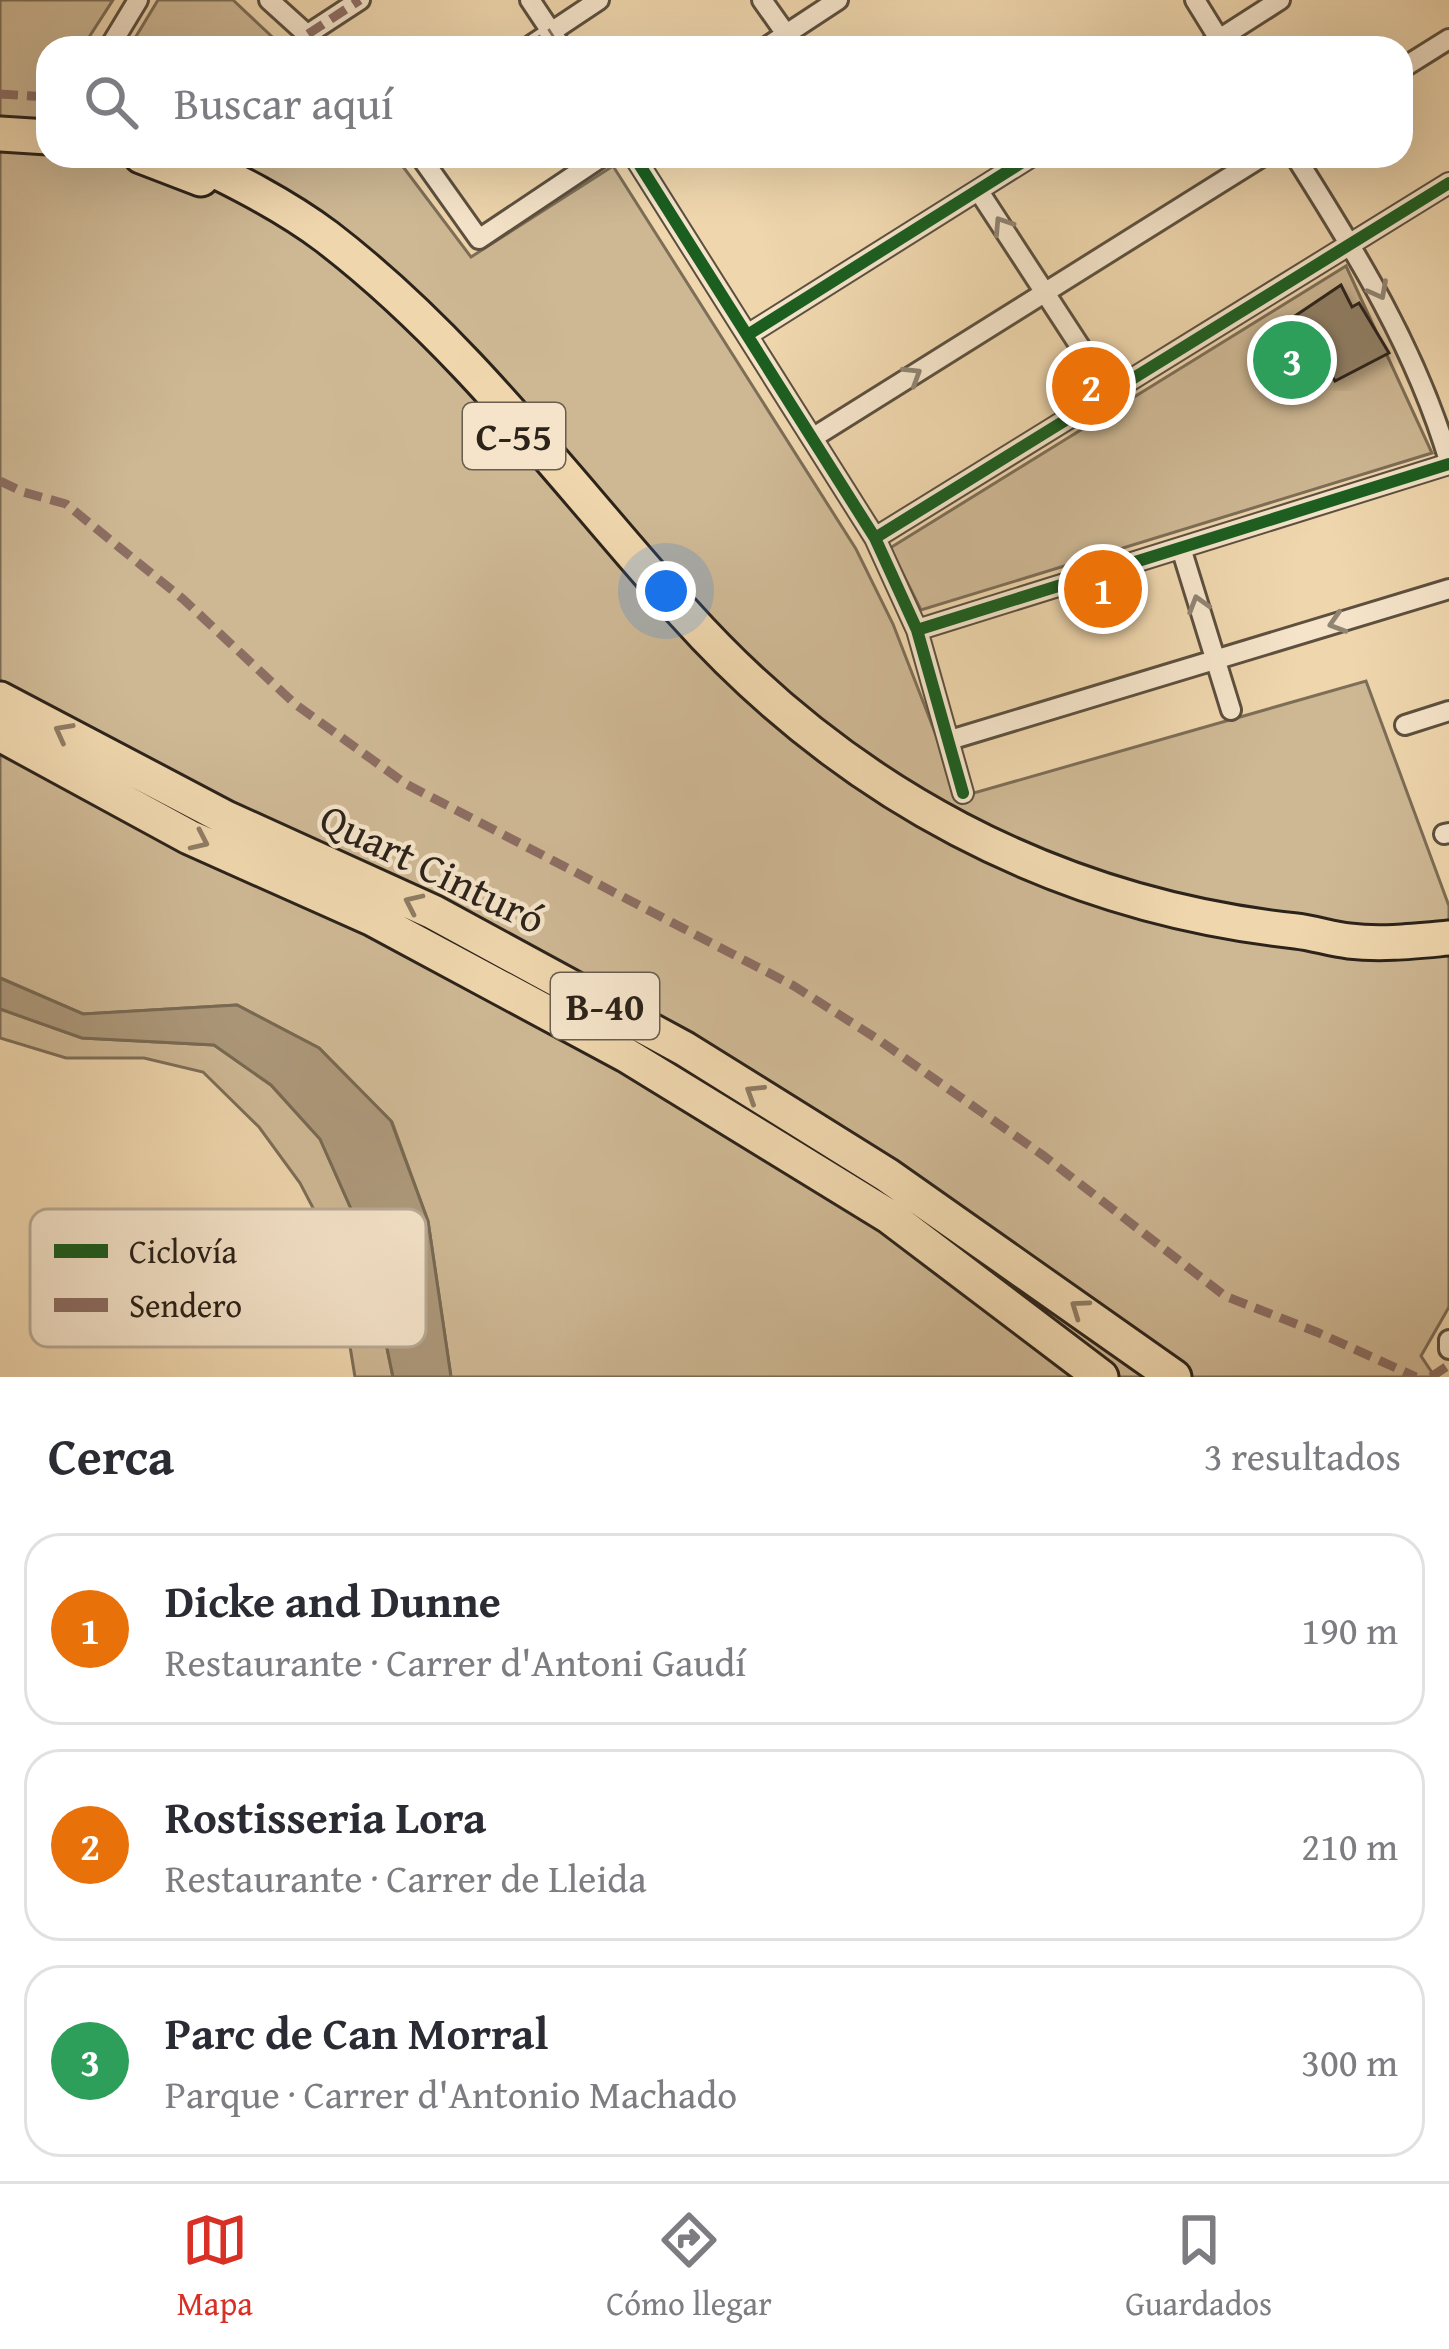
<!DOCTYPE html>
<html lang="es">
<meta charset="utf-8">
<style>
body{margin:0;font-family:"Gentium Book Plus",serif;background:#f2f2f3;color:#2b2b33}
.you{position:absolute;left:666px;top:591px;width:42px;height:42px;margin:-30px;border:9px solid #fff;border-radius:50%;background:#1a73e8;box-shadow:0 0 0 18px #1a73e833}
.badge{display:grid;place-items:center;width:78px;height:78px;border-radius:50%;background:#d93025;color:#fff;font-size:39px;font-weight:700}
.pin{position:absolute;translate:-50% -50%;border:6px solid #fff;box-shadow:0 3px 12px #0006}
.list{margin:0;padding:0;list-style:none}
h2{display:flex;justify-content:space-between;align-items:center;height:156px;margin:0;padding:0 48px;font-size:51px}
h2 small{font-size:39px;font-weight:400;color:#7c7c81}
.list li{display:grid;grid-template-columns:78px 1fr auto;gap:36px;align-items:center;box-sizing:border-box;height:192px;margin:0 24px 24px;padding:0 24px;border:3px solid #e1e1e2;border-radius:36px}
.list b{display:block;font-size:45px;white-space:nowrap}
.list p{margin:0;font-size:39px;white-space:nowrap;color:#7c7c81}
.list em{font-size:39px;font-style:normal;color:#7c7c81}
.icon{flex:none;width:66px;height:66px;fill:none;stroke:currentColor;stroke-width:2;stroke-linecap:round;stroke-linejoin:round}
.map{position:relative;flex:none;width:1449px;height:1377px;overflow:hidden}
.search{position:absolute;background:#fff;box-shadow:0 12px 48px #0002;left:36px;right:36px;top:36px;height:132px;display:flex;align-items:center;gap:30px;box-sizing:border-box;padding:0 42px;border-radius:36px;color:#7c7c81;font-size:45px}
.sheet{height:804px;background:#fff}
nav{display:flex;justify-content:space-around;align-items:center;box-sizing:border-box;height:168px;border-top:3px solid #e1e1e2;background:#fff;font-size:33px;color:#7c7c81}
nav a{display:grid;justify-items:center;gap:6px}
nav .on{color:#d93025}
.map>svg:first-child{display:block}
.green{fill:#ceb894;stroke:#7d6e57;stroke-width:3}
.water{fill:#ad997b;stroke:#796a54;stroke-width:3}
.building{fill:#918066;stroke:#2c231a;stroke-width:3;filter:url(#shadow)}
.lines{fill:none;stroke-linecap:round;stroke-linejoin:round}
.street-casing{stroke:#5d503f;stroke-width:24}
.highway-casing{stroke:#2c231a;stroke-width:39}
.street{stroke:#f5e4ca;stroke-width:18}
.highway{stroke:#efd6ad;stroke-width:33}
.quiet{stroke:#8d6e63;stroke-width:9;stroke-dasharray:18 9;stroke-linecap:butt}
.cycleway-casing{stroke:#f5e4ca;stroke-width:20}
.cycleway{stroke:#1b5e20;stroke-width:12}
.oneway{stroke:#908472}
.oneway2{stroke:#8e7c64}
.labels{text-anchor:middle;stroke-width:9;stroke-linejoin:round;paint-order:stroke}
.shield{fill:#f5e4ca;stroke:#685d4f;stroke-width:3}
.shield-label{font-size:39px;font-weight:bold;fill:#2c231a}
.street-label{font-size:42px;fill:#2c231a;stroke:#f5e4ca}
.key{fill:#f5e4ca;stroke:#b9aa95;stroke-width:3}
.key-label{font-size:33px;fill:#2c231a}
</style>
<div class="map">
<svg width="1449" height="1377" viewBox="0 0 1449 1377">
<defs>
<filter id="shadow"><feDropShadow dx="4" dy="7" stdDeviation="6" flood-color="#0004"/></filter>
</defs>
<rect width="100%" height="100%" fill="#efd6ad"/>
<filter id="stains"><feTurbulence type="fractalNoise" baseFrequency=".00167" numOctaves="4"/><feColorMatrix values="0 0 0 0 .2 0 0 0 0 .09 0 0 0 0 .02 0 0 0 .5 -.17"/></filter>
<radialGradient id="worn" r=".72"><stop offset=".6" stop-color="#630" stop-opacity="0"/><stop offset="1" stop-color="#630" stop-opacity=".3"/></radialGradient>
<!-- green -->
<path class="green" d="M 0,0 L 113,0 L 82,48 L 48,48 L 48,156 L 395,156 L 471,257 L 613,166 L 856,549 L 893,624 L 960,797 L 1366,681 L 1449,906 L 1449,1307 L 1421,1356 L 1435,1377 L 451,1377 L 428,1221 L 392,1122 L 319,1048 L 237,1005 L 83,1014 L 0,978 Z
M 158,0 L 233,0 L 284,48 L 129,48 Z
M 1346,266 L 1432,453 L 921,610 L 890,548 Z
M 0,1009 L 82,1038 L 214,1045 L 271,1085 L 320,1139 L 364,1238 L 393,1377 L 355,1377 L 334,1248 L 300,1183 L 259,1127 L 203,1072 L 144,1058 L 66,1058 L 0,1038 Z"/>
<!-- water -->
<path class="water" d="M 0,978 L 83,1014 L 237,1005 L 319,1048 L 391,1121 L 428,1221 L 451,1377 L 393,1377 L 364,1238 L 320,1139 L 271,1085 L 214,1045 L 82,1038 L 0,1009 Z"/>
<!-- building -->
<path class="building" d="M 1341,285 L 1352,307 L 1359,303 L 1389,353 L 1335,381 L 1295,316 Z"/>
<g class="lines">
<!-- street casing -->
<g class="street-casing">
<path id="street" d="M 269,0 L 322,48
M 530,0 L 562,48
M 762,0 L 786,34
M 1195,0 L 1224,47
M 308,34 L 360,0
M 109,48 L 138,0
M 527,48 L 599,0
M 765,48 L 838,0
M 1205,48 L 1280,0
M 1401,69 L 1449,39
M 420,156 L 479,239 L 603,156
M 634,156 L 875,538 L 917,630 L 963,793
M 1295,156 C 1357,254 1416,349 1449,461
M 978,190 L 1111,394
M 749,334 L 1032,156
M 814,437 L 1263,156
M 875,538 L 1449,183
M 1181,548 L 1231,710
M 917,630 L 1449,464
M 1405,725 L 1449,711
M 950,740 L 1449,589
M 1444,834 L 1449,833
M 1449,1340 L 1449,1349"/>
</g>
<!-- highway casing -->
<g class="highway-casing">
<path id="highway" d="M 0,134 L 48,137
M 141,156 L 201,179
M 185,156 C 234,180 283,204 327,237 C 465,343 567,483 683,612 C 844,792 1054,905 1296,931 C 1314,933 1331,939 1349,941 C 1382,945 1416,941 1449,938
M 0,699 L 226,818 L 433,912 L 685,1049 L 887,1175 L 1174,1377
M 0,734 L 189,837 L 373,919 L 626,1055 L 890,1217 L 1101,1377"/>
</g>
<!-- street -->
<use href="#street" class="street"/>
<!-- highway -->
<use href="#highway" class="highway"/>
<!-- quiet -->
<path class="quiet" d="M 308,34 L 360,0
M 527,48 L 552,32
M 0,94 L 48,97
M 0,481 L 23,492 L 66,504 L 183,599 L 295,704 L 406,784 L 794,986 L 879,1040 L 1044,1156 L 1225,1296 L 1319,1333 L 1416,1377
M 1431,1377 L 1449,1365"/>
<!-- cycleway casing -->
<g class="cycleway-casing">
<path id="cycleway" d="M 634,156 L 875,538 L 917,630 L 963,793
M 749,334 L 1032,156
M 875,538 L 1449,183
M 917,630 L 1449,464"/>
</g>
<!-- cycleway -->
<use href="#cycleway" class="cycleway"/>
</g>
<!-- one-way arrows -->
<defs><path id="oneway-chevron" d="M-2-3.5L2.5 0L-2 3.5" fill="none" stroke-width="1.6" stroke-linecap="round" stroke-linejoin="round" transform="scale(3)"/></defs>
<g class="oneway">
<use href="#oneway-chevron" transform="translate(1002 225) rotate(-123)"/>
<use href="#oneway-chevron" transform="translate(1379 291) rotate(62)"/>
<use href="#oneway-chevron" transform="translate(913 375) rotate(-32)"/>
<use href="#oneway-chevron" transform="translate(1198 604) rotate(-107)"/>
<use href="#oneway-chevron" transform="translate(1337 623) rotate(163)"/>
</g>
<g class="oneway2">
<use href="#oneway-chevron" transform="translate(63 732) rotate(-152)"/>
<use href="#oneway-chevron" transform="translate(200 841) rotate(25)"/>
<use href="#oneway-chevron" transform="translate(413 903) rotate(-155)"/>
<use href="#oneway-chevron" transform="translate(754 1093) rotate(-148)"/>
<use href="#oneway-chevron" transform="translate(1079 1308) rotate(-145)"/>
</g>
<g class="labels">
<!-- shield labels -->
<g class="shield">
<rect x="463" y="403" width="102" height="66" rx="9"/>
<rect x="551" y="973" width="108" height="66" rx="9"/>
</g>
<g class="shield-label">
<text x="514" y="450">C-55</text>
<text x="605" y="1020">B-40</text>
</g>
<!-- street labels -->
<g class="street-label">
<text transform="translate(433 868) rotate(26)" y="15">Quart Cinturó</text>
</g>
</g>
<!-- legend -->
<rect x="30" y="1209" width="396" height="138" rx="18" class="key"/>
<rect x="54" y="1244" width="54" height="14" fill="#1b5e20"/>
<rect x="54" y="1298" width="54" height="14" fill="#8d6e63"/>
<g class="key-label">
<text x="129" y="1263">Ciclovía</text>
<text x="129" y="1317">Sendero</text>
</g>
<rect width="100%" height="100%" filter="url(#stains)"/>
<rect width="100%" height="100%" fill="url(#worn)"/>
</svg>
<div class="you"></div>
<div class="pin badge" style="left:1103px;top:589px;background:#e8710a">1</div>
<div class="pin badge" style="left:1091px;top:386px;background:#e8710a">2</div>
<div class="pin badge" style="left:1292px;top:360px;background:#2e9e5b">3</div>
<div class="search"><svg class="icon" aria-label="search" viewBox="0 0 24 24"><circle cx="10" cy="10" r="6"/><path d="M15 15l6 6"/></svg>Buscar aquí</div>
</div>
<section class="sheet">
<h2>Cerca<small>3 resultados</small></h2>
<ul class="list">
<li><span class="badge" style="background:#e8710a">1</span><div><b>Dicke and Dunne</b><p>Restaurante · Carrer d'Antoni Gaudí</p></div><em>190 m</em></li>
<li><span class="badge" style="background:#e8710a">2</span><div><b>Rostisseria Lora</b><p>Restaurante · Carrer de Lleida</p></div><em>210 m</em></li>
<li><span class="badge" style="background:#2e9e5b">3</span><div><b>Parc de Can Morral</b><p>Parque · Carrer d'Antonio Machado</p></div><em>300 m</em></li>
</ul>
</section>
<nav>
<a class="on"><svg class="icon" aria-label="map" viewBox="0 0 24 24"><path d="M3 6l6-2 6 2 6-2v14l-6 2-6-2-6 2zM9 4v14M15 6v14"/></svg>Mapa</a>
<a><svg class="icon" aria-label="directions" viewBox="0 0 24 24"><path d="M12 3l9 9-9 9-9-9zM9 14v-3h6M13 9l2 2-2 2"/></svg>Cómo llegar</a>
<a><svg class="icon" aria-label="saved" viewBox="0 0 24 24"><path d="M7 4h10v16l-5-4-5 4z"/></svg>Guardados</a>
</nav>
